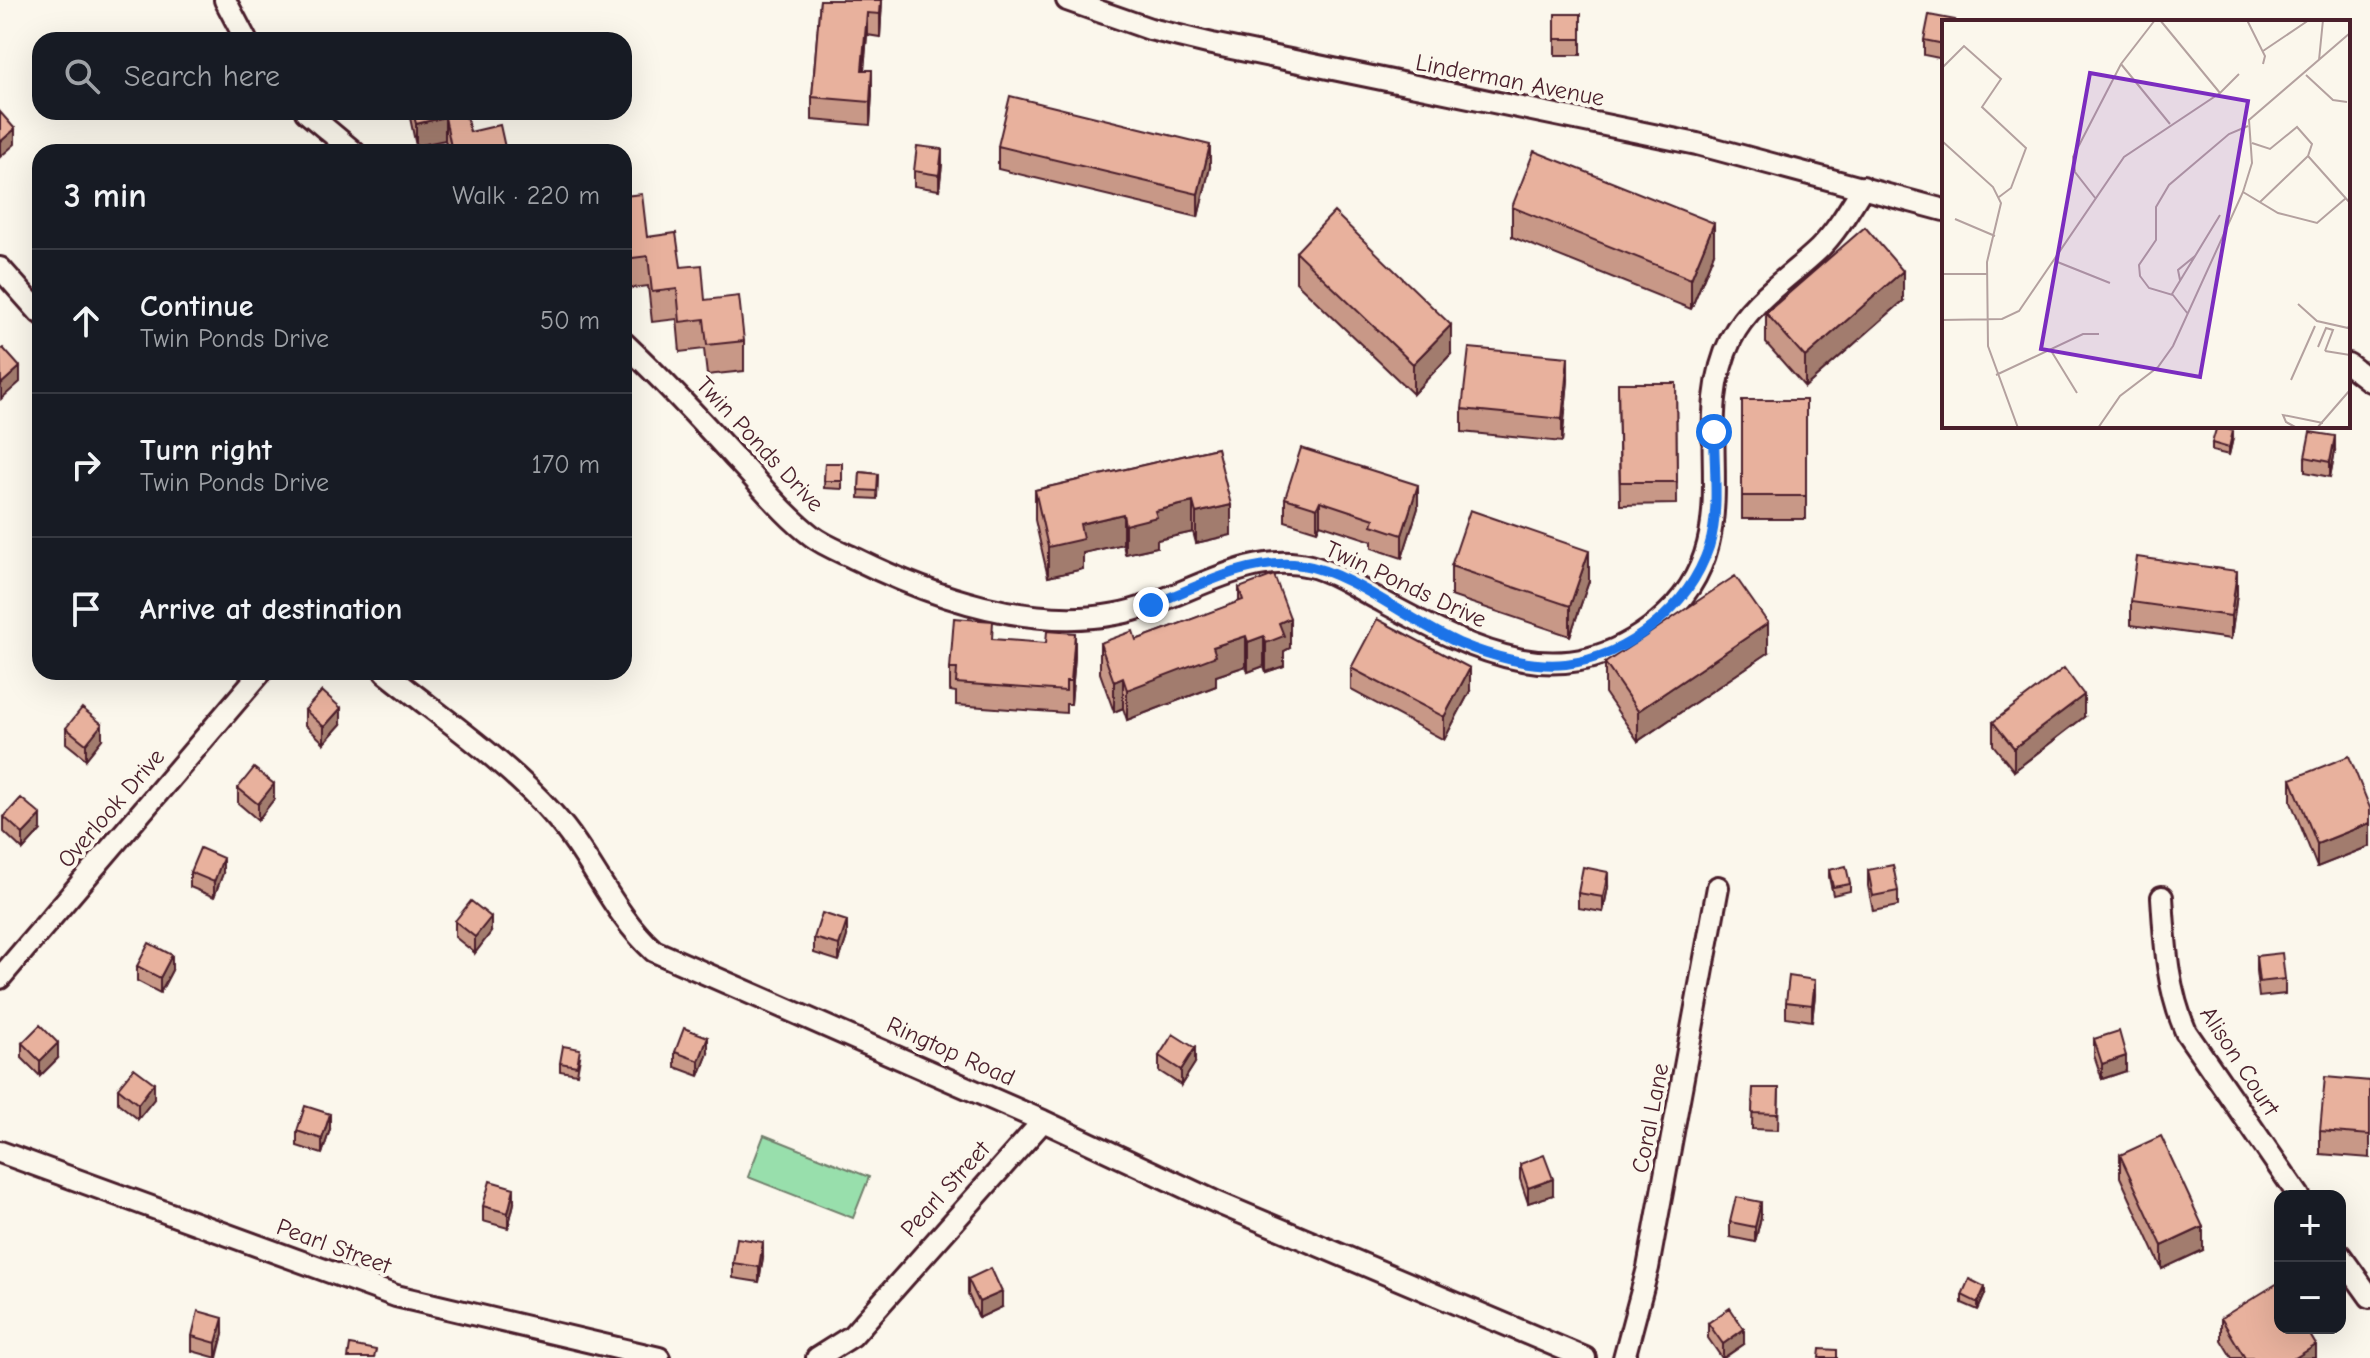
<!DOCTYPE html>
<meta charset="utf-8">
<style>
body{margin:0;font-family:"Comic Neue",sans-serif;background:#242831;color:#f1f3f6}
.controls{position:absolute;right:24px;bottom:24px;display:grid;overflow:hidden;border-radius:16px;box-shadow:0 8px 32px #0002}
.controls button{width:72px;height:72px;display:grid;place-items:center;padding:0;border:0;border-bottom:2px solid #363941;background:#171b24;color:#f1f3f6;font:40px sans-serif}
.stop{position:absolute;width:24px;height:24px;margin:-18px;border:6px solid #1a73e8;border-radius:50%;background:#fff}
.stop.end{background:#1a73e8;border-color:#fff;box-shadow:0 2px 8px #0008}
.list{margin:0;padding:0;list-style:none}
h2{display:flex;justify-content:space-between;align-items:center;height:104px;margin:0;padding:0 32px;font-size:34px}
h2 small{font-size:26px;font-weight:400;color:#9ea1a6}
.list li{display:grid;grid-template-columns:52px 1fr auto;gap:24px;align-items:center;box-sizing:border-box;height:144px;padding:0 32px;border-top:2px solid #363941}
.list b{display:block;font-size:30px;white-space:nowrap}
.list p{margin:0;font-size:26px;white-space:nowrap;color:#9ea1a6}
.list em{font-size:26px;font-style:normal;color:#9ea1a6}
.icon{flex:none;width:44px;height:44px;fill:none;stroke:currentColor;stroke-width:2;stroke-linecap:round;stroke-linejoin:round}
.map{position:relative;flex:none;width:2370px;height:1358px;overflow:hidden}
.search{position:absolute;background:#171b24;box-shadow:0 8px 32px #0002;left:32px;top:32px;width:600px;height:88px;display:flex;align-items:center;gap:20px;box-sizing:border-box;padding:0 28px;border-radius:24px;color:#9ea1a6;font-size:30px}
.panel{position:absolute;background:#171b24;box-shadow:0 8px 32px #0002;left:32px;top:144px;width:600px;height:536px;border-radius:24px}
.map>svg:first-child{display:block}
.green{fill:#98dfac;stroke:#717f6c;stroke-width:2}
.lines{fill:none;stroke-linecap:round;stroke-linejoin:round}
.street-casing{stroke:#4a1f2b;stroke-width:26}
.street{stroke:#fbf7ec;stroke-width:20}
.wall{fill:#c89887;stroke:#4a1f2b;stroke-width:2}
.shaded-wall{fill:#a27c6e;stroke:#4a1f2b;stroke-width:2}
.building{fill:#e8b19d;stroke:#4a1f2b;stroke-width:2}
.route{stroke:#1a73e8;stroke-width:10}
.labels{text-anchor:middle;stroke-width:8;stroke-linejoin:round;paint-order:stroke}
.street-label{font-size:24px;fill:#4a1f2b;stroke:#fbf7ec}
.inset-road{fill:none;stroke:#b4a19f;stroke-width:2}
.view{fill:#7b2cbf;fill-opacity:0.15;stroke:#7b2cbf;stroke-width:4}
.inset-edge{fill:none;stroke:#4a1f2b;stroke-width:4}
</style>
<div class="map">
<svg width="2370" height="1358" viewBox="0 0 2370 1358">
<rect width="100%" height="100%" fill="#fbf7ec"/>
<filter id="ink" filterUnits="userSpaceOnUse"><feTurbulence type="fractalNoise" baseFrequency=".0125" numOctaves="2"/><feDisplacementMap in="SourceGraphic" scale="16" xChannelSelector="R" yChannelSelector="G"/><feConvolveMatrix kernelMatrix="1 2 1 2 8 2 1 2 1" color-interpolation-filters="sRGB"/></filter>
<g filter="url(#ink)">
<!-- green -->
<path class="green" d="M 764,1135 L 869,1177 L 853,1218 L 748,1177 Z"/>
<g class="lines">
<!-- street casing -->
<g class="street-casing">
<path id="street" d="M 225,0 L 246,40
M 1067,0 L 1150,29 L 1212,44 L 1697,144 L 1944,210
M 306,112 L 354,152
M 0,268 L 40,313
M 624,343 C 663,380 699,418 735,458 C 760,484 783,514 812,536 C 825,546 842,552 856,559 C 933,597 1030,630 1116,614 C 1179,603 1244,549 1310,566 C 1334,572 1357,588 1378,599 C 1471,649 1562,701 1658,622 C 1756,541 1685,433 1731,339 C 1750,301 1790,277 1819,249 C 1837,231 1850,208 1863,187
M 2348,364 L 2370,381
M 385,672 C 441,717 505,760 553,814 C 592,857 611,912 654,951 L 1043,1121 L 1216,1202 L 1585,1358
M 2162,897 C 2165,944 2167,988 2186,1032 L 2299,1196
M 0,978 L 261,672
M 0,1152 L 396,1296 L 659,1358
M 2340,1255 L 2370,1297
M 817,1358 L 852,1336 L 1043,1121
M 1624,1358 L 1648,1268 L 1718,887"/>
</g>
<!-- street -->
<use href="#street" class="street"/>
</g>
<!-- wall -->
<path class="wall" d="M 820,0 L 882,0 L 880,37 L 867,35 L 864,70 L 872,93 L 870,125 L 812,120 L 812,97 Z
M 1555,14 L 1581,14 L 1581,55 L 1555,55 Z
M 1944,22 L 1944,59 L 1924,55 L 1924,40 Z
M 389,112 L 465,112 L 470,132 L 506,152 L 448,152 L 445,140 L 416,146 L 409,113 L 390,117 Z
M 998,146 L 1210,167 L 1198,217 L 998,169 Z
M 942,164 L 939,190 L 914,186 L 914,171 Z
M 624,196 L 647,237 L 681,267 L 705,300 L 744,341 L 744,371 L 707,375 L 704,349 L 680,352 L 677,319 L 652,322 L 648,286 L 624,289 Z
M 1512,207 L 1714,253 L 1691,309 L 1512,237 Z
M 1296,252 L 1451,354 L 1413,394 L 1296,282 Z
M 1903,301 L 1805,387 L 1766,343 L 1766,313 Z
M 1568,380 L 1562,442 L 1462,432 L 1462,409 Z
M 1618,383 L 1676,383 L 1677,504 L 1620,505 Z
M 1742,400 L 1806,400 L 1806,519 L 1742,519 Z
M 2233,438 L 2229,455 L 2212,451 L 2212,443 Z
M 1217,448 L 1231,535 L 1196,543 L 1193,532 L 1157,540 L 1157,547 L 1125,554 L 1123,544 L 1083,553 L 1083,569 L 1048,577 L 1035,520 L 1035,490 Z
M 2335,451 L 2330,477 L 2305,472 L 2305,457 Z
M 825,463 L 842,463 L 842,489 L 824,488 Z
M 860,472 L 878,474 L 877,499 L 859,498 Z
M 1285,498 L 1418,508 L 1402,558 L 1372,548 L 1372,541 L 1320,524 L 1317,531 L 1285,521 Z
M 1451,566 L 1589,581 L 1570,636 L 1451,596 Z
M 1239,588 L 1290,648 L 1284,651 L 1284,666 L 1266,672 L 1264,666 L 1248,672 L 1246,666 L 1216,676 L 1216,686 L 1127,720 L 1123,708 L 1114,712 L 1100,673 L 1100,643 L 1136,640 L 1239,602 Z
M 2237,594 L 2231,639 L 2131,625 L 2131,602 Z
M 993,639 L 1075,656 L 1071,704 L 1066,704 L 1066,713 L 956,705 L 956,692 L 950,691 L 950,669 Z
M 1768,653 L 1638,741 L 1605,693 L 1605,663 Z
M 1351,668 L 1470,691 L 1444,740 L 1351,690 Z
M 305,710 L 341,724 L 324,743 L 305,725 Z
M 2084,717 L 2014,771 L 1993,745 L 1993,722 Z
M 66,728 L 102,739 L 86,759 L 66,743 Z
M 2291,779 L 2370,808 L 2370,846 L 2317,867 L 2291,802 Z
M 238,788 L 274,799 L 258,820 L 238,803 Z
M 4,817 L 41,830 L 23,850 L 4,832 Z
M 1829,870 L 1850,884 L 1850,891 L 1833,895 L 1829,877 Z
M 1868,870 L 1898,891 L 1898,906 L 1873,911 L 1868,886 Z
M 190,872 L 223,873 L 214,897 L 190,887 Z
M 1608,887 L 1603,912 L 1578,908 L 1578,893 Z
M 455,921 L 491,932 L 475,953 L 455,937 Z
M 847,936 L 839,961 L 814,953 L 814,938 Z
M 2256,956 L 2285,979 L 2285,994 L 2259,997 L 2256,971 Z
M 137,966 L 172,970 L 160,993 L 137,981 Z
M 1815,995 L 1812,1021 L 1786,1017 L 1786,1002 Z
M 2094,1039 L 2126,1071 L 2102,1079 L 2094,1055 Z
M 22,1043 L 58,1058 L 40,1076 L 22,1058 Z
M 675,1052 L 708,1053 L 699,1076 L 675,1067 Z
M 1159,1056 L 1195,1063 L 1181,1085 L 1159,1071 Z
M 580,1057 L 577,1074 L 560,1071 L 560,1063 Z
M 2370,1081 L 2370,1158 L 2320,1154 L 2320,1131 Z
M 118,1088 L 154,1099 L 138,1119 L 118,1103 Z
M 1753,1088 L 1779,1088 L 1778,1130 L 1752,1129 Z
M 330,1129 L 322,1154 L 297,1146 L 297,1131 Z
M 2120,1155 L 2203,1250 L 2162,1269 L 2120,1177 Z
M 1520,1164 L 1553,1195 L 1528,1203 L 1520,1179 Z
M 514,1203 L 508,1228 L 483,1221 L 483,1206 Z
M 1761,1217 L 1755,1242 L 1730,1237 L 1730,1222 Z
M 763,1257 L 759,1282 L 733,1278 L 733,1263 Z
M 968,1279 L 1002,1307 L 979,1318 L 968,1294 Z
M 1985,1294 L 1978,1310 L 1962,1303 L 1962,1295 Z
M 2221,1318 L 2316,1358 L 2232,1358 L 2221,1340 Z
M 1708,1323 L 1744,1344 L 1724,1358 L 1722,1358 L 1708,1338 Z
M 223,1334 L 217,1358 L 192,1351 L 192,1336 Z"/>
<!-- shaded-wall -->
<path class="shaded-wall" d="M 881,0 L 882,0 L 880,37 L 880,14 Z
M 867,13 L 867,35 L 862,92 L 862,70 Z
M 872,70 L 872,93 L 870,125 L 870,102 Z
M 390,112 L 409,112 L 409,113 L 390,117 Z
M 445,117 L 445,140 L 416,146 L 416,124 Z
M 15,129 L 15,144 L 0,157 L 0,142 Z
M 1210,145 L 1210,167 L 1198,217 L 1198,194 Z
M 473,148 L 473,152 L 452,152 Z
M 942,149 L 942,164 L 939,190 L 939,175 Z
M 1714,223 L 1714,253 L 1691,309 L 1691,279 Z
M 1903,271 L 1903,301 L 1805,387 L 1805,357 Z
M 1451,325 L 1451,354 L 1413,394 L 1413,364 Z
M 1568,357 L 1568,380 L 1562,442 L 1562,419 Z
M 20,367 L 20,382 L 1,399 L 1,384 Z
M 2233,431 L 2233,438 L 2229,455 L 2229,448 Z
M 2335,436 L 2335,451 L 2330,477 L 2330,462 Z
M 1418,485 L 1418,508 L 1402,558 L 1402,535 Z
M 1320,501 L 1320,524 L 1317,531 L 1317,508 Z
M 1193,502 L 1193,532 L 1157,540 L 1157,547 L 1125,554 L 1125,525 L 1155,511 Z
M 1231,505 L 1231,535 L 1196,543 L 1196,513 Z
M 1123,514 L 1123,544 L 1083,553 L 1083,569 L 1048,577 L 1048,547 L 1080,524 Z
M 1589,551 L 1589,581 L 1570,636 L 1570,606 Z
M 2237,571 L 2237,594 L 2231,639 L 2231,616 Z
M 1290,618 L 1290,648 L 1284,651 L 1284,666 L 1266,672 L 1266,643 L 1279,623 Z
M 1768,623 L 1768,653 L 1638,741 L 1638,711 Z
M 1075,633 L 1075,656 L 1071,704 L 1071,681 Z
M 1246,636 L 1246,666 L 1216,676 L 1216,686 L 1127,720 L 1127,690 L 1213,647 Z
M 1264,636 L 1264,666 L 1248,672 L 1248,642 Z
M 1470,668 L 1470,691 L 1444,740 L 1444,717 Z
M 1123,678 L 1123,708 L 1114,712 L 1114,682 Z
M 2084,695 L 2084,717 L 2014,771 L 2014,748 Z
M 341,708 L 341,724 L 324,743 L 324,727 Z
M 102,724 L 102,739 L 86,759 L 86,744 Z
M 274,784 L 274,799 L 258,820 L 258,804 Z
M 41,815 L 41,830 L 23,850 L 23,834 Z
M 2370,823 L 2370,846 L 2317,867 L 2317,844 Z
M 223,858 L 223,873 L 214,897 L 214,882 Z
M 1608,872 L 1608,887 L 1603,912 L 1603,897 Z
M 491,917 L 491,932 L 475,953 L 475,937 Z
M 847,921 L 847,936 L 839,961 L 839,945 Z
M 172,955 L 172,970 L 160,993 L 160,978 Z
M 1815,980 L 1815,995 L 1812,1021 L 1812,1005 Z
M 708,1037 L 708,1053 L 699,1076 L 699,1061 Z
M 58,1043 L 58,1058 L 40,1076 L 40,1061 Z
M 1195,1048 L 1195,1063 L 1181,1085 L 1181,1070 Z
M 2126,1056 L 2126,1071 L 2102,1079 L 2102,1064 Z
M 154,1083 L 154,1099 L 138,1119 L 138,1104 Z
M 330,1114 L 330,1129 L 322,1154 L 322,1139 Z
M 1553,1179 L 1553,1195 L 1528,1203 L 1528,1188 Z
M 514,1188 L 514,1203 L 508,1228 L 508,1213 Z
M 1761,1202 L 1761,1217 L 1755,1242 L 1755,1227 Z
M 2203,1227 L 2203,1250 L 2162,1269 L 2162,1246 Z
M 763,1242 L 763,1257 L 759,1282 L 759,1267 Z
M 1985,1287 L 1985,1294 L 1978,1310 L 1978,1303 Z
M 1002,1292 L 1002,1307 L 979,1318 L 979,1302 Z
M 223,1318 L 223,1334 L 216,1358 L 216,1343 Z
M 1744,1329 L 1744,1344 L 1723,1358 L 1723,1344 Z
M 2316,1345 L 2316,1358 L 2295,1358 Z"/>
<!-- building -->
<path class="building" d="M 820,0 L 881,0 L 880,14 L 867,13 L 862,70 L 872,70 L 870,102 L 812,97 Z
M 1555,14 L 1581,14 L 1581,39 L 1555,39 Z
M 1929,15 L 1955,20 L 1954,22 L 1944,22 L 1944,44 L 1924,40 Z
M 391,37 L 392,40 L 376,40 Z
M 1010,96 L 1210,145 L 1198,194 L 998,146 Z
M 0,112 L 15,129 L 0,142 Z
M 413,112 L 465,112 L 470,132 L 500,125 L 506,152 L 474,152 L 473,148 L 452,152 L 445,117 L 416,124 Z
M 917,146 L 942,149 L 939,175 L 914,171 Z
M 1534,151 L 1714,223 L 1691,279 L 1512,207 Z
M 642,194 L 647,237 L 676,233 L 681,267 L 702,265 L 705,300 L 739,296 L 744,341 L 707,345 L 704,319 L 680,322 L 677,289 L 652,292 L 648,256 L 624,259 L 624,196 Z
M 1334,212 L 1451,325 L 1413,364 L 1296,252 Z
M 1865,227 L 1903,271 L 1805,357 L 1766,313 Z
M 3,348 L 20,367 L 1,384 L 0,350 Z
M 1469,348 L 1568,357 L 1562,419 L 1462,409 Z
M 1618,383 L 1676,383 L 1677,482 L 1620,482 Z
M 1742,400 L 1806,400 L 1806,496 L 1742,496 Z
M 2217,426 L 2233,431 L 2229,448 L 2212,443 Z
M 2310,432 L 2335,436 L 2330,462 L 2305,457 Z
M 1217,448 L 1231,505 L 1196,513 L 1193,502 L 1155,511 L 1157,517 L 1125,525 L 1123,514 L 1080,524 L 1083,539 L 1048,547 L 1035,490 Z
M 1301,448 L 1418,485 L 1402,535 L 1372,525 L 1374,519 L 1320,501 L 1317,508 L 1285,498 Z
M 825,463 L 842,463 L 842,481 L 824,481 Z
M 860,472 L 878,474 L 877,491 L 859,490 Z
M 1470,510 L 1589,551 L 1570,606 L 1451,566 Z
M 2137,557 L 2237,571 L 2231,616 L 2131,602 Z
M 1274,575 L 1290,618 L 1279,623 L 1284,636 L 1266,643 L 1264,636 L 1248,642 L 1246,636 L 1213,647 L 1216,656 L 1127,690 L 1123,678 L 1114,682 L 1100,643 L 1133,631 L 1136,640 L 1243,600 L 1239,588 Z
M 1735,576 L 1768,623 L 1638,711 L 1605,663 Z
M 954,618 L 993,621 L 992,639 L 1046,643 L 1047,631 L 1075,633 L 1071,681 L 1066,681 L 1066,691 L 956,683 L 957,669 L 950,669 Z
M 1377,619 L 1470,668 L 1444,717 L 1351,668 Z
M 2064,668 L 2084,695 L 2014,748 L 1993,722 Z
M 322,691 L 341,708 L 324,727 L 305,710 Z
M 82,708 L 102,724 L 86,744 L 66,728 Z
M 2349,756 L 2370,808 L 2370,823 L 2317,844 L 2291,779 Z
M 254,768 L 274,784 L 258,804 L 238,788 Z
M 21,798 L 41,815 L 23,834 L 4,817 Z
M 200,848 L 223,858 L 214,882 L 190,872 Z
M 1893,865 L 1898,891 L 1873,896 L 1868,870 Z
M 1846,866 L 1850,884 L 1833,887 L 1829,870 Z
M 1583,867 L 1608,872 L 1603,897 L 1578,893 Z
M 471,901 L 491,917 L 475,937 L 455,921 Z
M 822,913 L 847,921 L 839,945 L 814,938 Z
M 149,943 L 172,955 L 160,978 L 137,966 Z
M 2282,953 L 2285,979 L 2259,982 L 2256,956 Z
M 1789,976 L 1815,980 L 1812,1005 L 1786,1002 Z
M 40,1025 L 58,1043 L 40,1061 L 22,1043 Z
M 684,1028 L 708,1037 L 699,1061 L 675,1052 Z
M 2119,1031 L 2126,1056 L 2102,1064 L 2094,1039 Z
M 1173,1034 L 1195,1048 L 1181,1070 L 1159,1056 Z
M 563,1046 L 580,1049 L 577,1066 L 560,1063 Z
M 134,1068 L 154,1083 L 138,1104 L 118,1088 Z
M 2325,1077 L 2370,1081 L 2370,1135 L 2320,1131 Z
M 1753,1088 L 1779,1088 L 1778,1114 L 1752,1113 Z
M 305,1106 L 330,1114 L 322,1139 L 297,1131 Z
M 2161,1136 L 2203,1227 L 2162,1246 L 2120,1155 Z
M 1544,1155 L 1553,1179 L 1528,1188 L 1520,1164 Z
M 490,1181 L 514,1188 L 508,1213 L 483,1206 Z
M 1736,1197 L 1761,1202 L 1755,1227 L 1730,1222 Z
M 737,1238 L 763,1242 L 759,1267 L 733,1263 Z
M 991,1268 L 1002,1292 L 979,1302 L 968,1279 Z
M 1969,1279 L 1985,1287 L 1978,1303 L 1962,1295 Z
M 2278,1283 L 2280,1286 L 2280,1328 L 2306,1328 L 2316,1345 L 2295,1358 L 2245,1358 L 2221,1318 Z
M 1730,1308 L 1744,1329 L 1723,1344 L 1708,1323 Z
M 198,1311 L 223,1318 L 216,1343 L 192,1336 Z
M 350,1345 L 376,1350 L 374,1358 L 348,1358 Z
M 1820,1349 L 1837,1350 L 1837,1358 L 1819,1358 Z"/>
</g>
<g class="lines" filter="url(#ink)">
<!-- route -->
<path class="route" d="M 1151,605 C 1198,587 1250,557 1302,565 C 1351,572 1412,623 1459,643 C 1490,656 1533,668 1566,664 C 1629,656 1689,607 1709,547 C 1720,511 1714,468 1714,432"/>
</g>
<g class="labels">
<!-- street labels -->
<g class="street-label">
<text transform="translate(1510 80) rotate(11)" y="8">Linderman Avenue</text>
<text transform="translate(760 444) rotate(47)" y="8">Twin Ponds Drive</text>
<text transform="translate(1406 584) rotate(25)" y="8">Twin Ponds Drive</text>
<text transform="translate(111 808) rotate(-49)" y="8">Overlook Drive</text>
<text transform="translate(951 1051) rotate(24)" y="8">Ringtop Road</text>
<text transform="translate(2240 1061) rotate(57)" y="8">Alison Court</text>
<text transform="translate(1650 1118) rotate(-79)" y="8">Coral Lane</text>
<text transform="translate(945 1189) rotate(-48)" y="8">Pearl Street</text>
<text transform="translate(334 1246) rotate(20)" y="8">Pearl Street</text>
</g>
</g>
<!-- overview -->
<g transform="translate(1942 20)">
<rect width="408" height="408" fill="#fbf7ec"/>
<path class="inset-road" d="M 218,0 L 278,73M 305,0 L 323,36 L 321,44M 321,31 L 367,0M 377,40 L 381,0M 179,44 L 228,104M 0,48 L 22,26 L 59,59 L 40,87 L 84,128 L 69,168 L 57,177M 364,55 L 391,80 L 405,82M 0,121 L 51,167 L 59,183 L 45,242 L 46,326 L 76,408M 310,123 L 328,129 L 355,107 L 370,124 L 366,136M 366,136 L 408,183M 301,172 L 336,193 L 375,203 L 404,178M 154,179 L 133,152 L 131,137 L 179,44 L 213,0M 318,182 L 366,136M 13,199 L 53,216M 113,241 L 168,263M 0,254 L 46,254M 238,260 L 236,250 L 253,236M 230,274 L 278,195M 356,284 L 375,301 L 406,308 L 408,304M 246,294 L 231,275 L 207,268 L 198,256 L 197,245 L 214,220 L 214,187 L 227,165 L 287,114 L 306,106M 0,300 L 60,299 L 77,291 L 182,137 L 278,73 L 297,54M 376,327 L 384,308 L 391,310 L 383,331M 108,329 L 135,373M 383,331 L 408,335M 54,355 L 141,314 L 157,314M 349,360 L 373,306M 156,408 L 178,376 L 216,347 L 231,326 L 301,172 L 310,143 L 307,100 L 408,13M 355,408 L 344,402 L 341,395 L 381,403M 375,408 L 408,370"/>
<path class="view" d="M 148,53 L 306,81 L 258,357 L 99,329 Z"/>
<rect width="408" height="408" class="inset-edge"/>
</g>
</svg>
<div class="controls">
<button>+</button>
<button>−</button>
</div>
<div class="stop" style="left:1714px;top:432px"></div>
<div class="stop end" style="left:1151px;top:605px"></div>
<div class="search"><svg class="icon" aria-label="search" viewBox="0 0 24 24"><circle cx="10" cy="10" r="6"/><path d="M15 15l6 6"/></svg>Search here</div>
<section class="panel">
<h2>3 min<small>Walk · 220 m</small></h2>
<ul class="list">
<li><svg class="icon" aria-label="ahead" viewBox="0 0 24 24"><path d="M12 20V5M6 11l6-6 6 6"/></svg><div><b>Continue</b><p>Twin Ponds Drive</p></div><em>50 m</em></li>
<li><svg class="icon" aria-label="right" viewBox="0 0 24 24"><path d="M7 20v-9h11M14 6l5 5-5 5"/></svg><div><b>Turn right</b><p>Twin Ponds Drive</p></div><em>170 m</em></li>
<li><svg class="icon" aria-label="arrive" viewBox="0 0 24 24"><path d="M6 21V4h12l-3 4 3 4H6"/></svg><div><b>Arrive at destination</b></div></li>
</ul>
</section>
</div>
